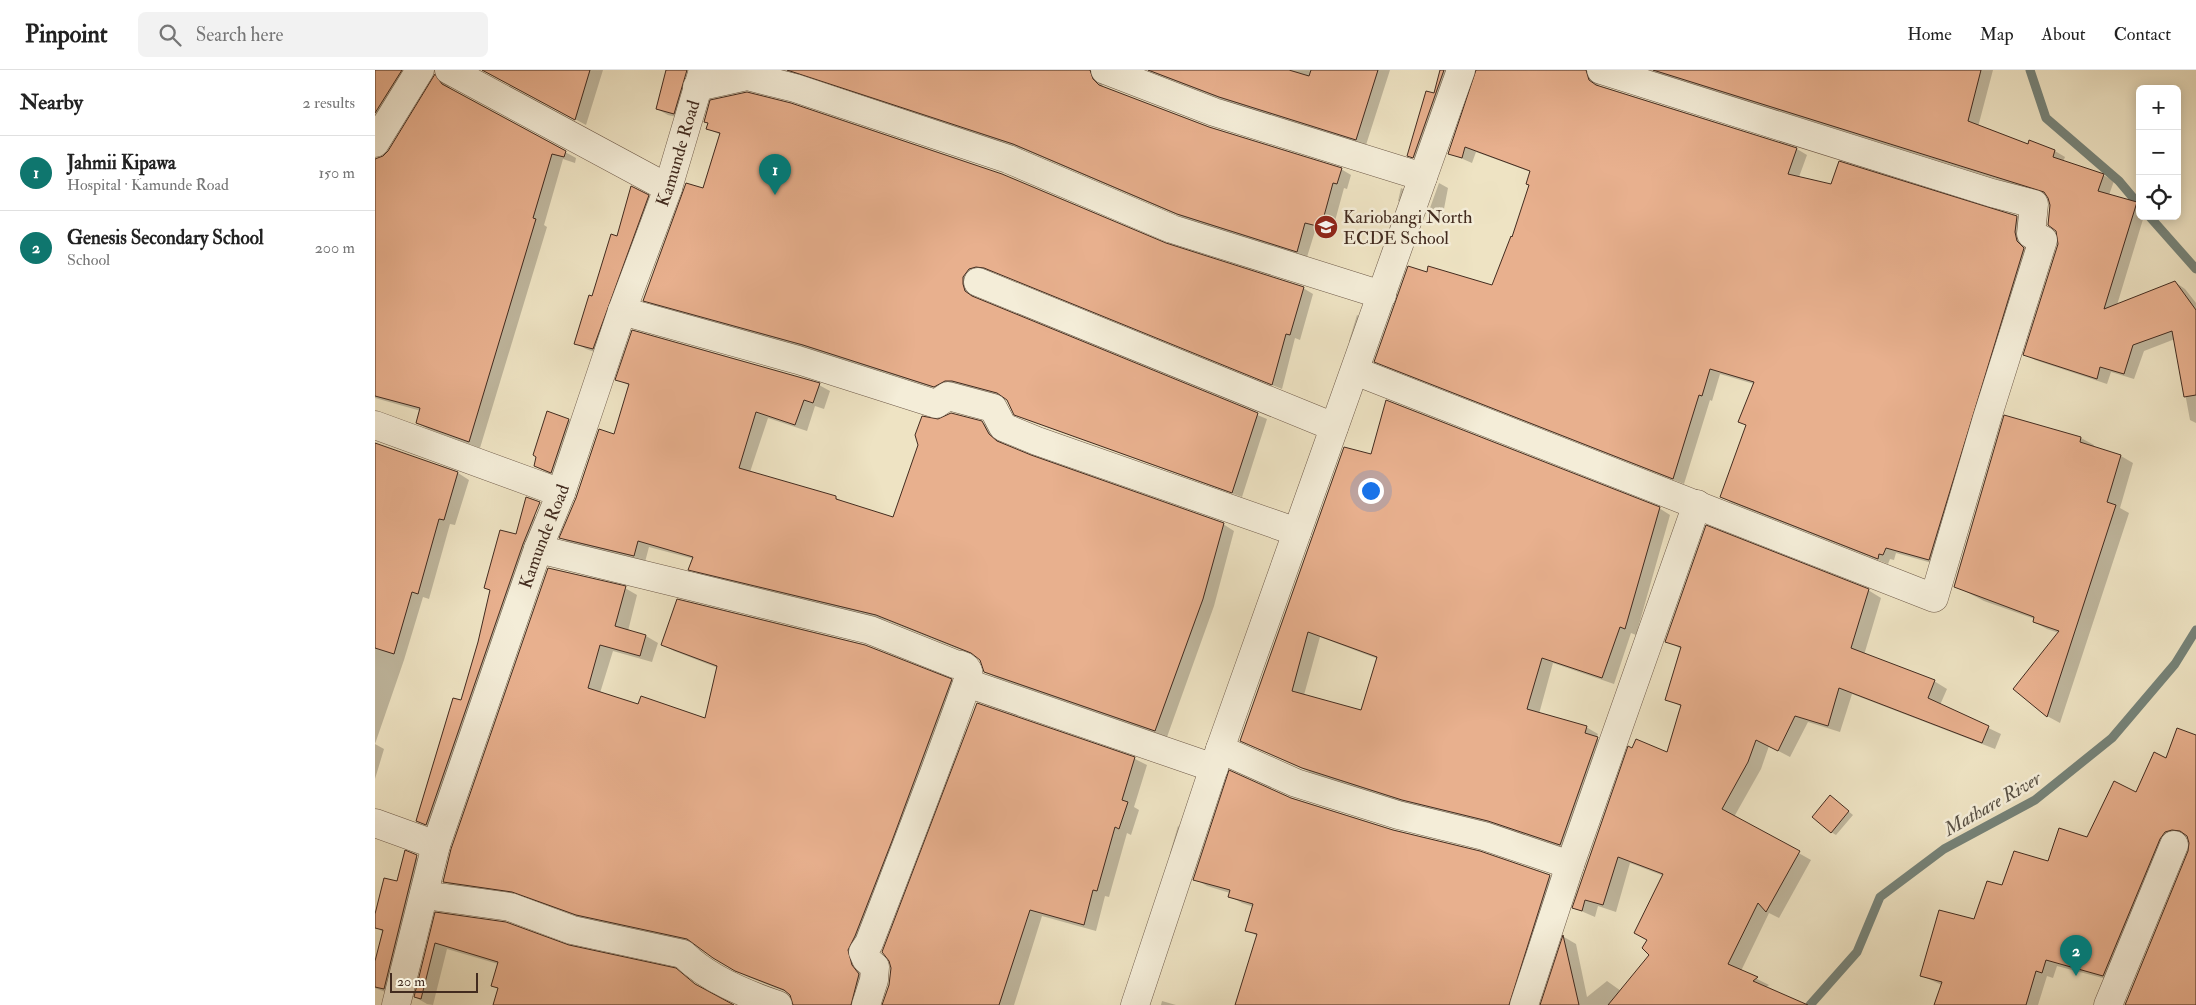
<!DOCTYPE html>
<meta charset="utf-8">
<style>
body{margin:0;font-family:"IM FELL Double Pica",serif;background:#f2f2f2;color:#222}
.controls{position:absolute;right:15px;top:15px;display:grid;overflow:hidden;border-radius:8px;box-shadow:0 2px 12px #0003}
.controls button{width:45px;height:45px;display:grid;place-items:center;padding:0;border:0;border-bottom:1px solid #e0e0e0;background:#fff;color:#222;font:25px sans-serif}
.scale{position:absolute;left:15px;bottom:12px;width:88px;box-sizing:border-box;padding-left:5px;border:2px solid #422b1f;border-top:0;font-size:14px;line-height:18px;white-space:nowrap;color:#422b1f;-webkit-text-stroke:4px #f4edd8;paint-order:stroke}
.you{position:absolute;left:995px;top:420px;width:18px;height:18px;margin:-12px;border:4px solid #fff;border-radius:50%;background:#1a73e8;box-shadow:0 0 0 8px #1a73e833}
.badge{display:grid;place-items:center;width:32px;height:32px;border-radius:50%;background:#0f766e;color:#fff;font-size:16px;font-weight:700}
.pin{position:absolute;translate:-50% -41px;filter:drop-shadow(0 1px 2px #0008)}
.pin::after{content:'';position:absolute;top:26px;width:18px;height:15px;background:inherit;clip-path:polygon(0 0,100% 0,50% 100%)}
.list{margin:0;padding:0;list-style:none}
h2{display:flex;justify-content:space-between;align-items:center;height:65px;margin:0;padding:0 20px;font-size:21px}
h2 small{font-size:16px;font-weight:400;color:#767676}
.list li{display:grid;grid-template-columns:32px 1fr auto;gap:15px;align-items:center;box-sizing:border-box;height:75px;padding:0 20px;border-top:1px solid #e0e0e0}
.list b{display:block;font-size:19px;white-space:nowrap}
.list p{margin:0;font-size:16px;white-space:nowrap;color:#767676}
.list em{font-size:16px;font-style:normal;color:#767676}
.icon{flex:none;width:28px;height:28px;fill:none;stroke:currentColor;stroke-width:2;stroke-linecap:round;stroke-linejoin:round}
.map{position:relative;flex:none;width:1821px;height:935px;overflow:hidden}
header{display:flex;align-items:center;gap:30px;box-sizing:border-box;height:70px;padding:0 25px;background:#fff;border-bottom:1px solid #e0e0e0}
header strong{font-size:24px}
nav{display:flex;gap:28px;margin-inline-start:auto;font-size:18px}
.search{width:350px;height:45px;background:#f2f2f2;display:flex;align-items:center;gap:12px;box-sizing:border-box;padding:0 18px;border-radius:8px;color:#767676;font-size:19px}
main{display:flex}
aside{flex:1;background:#fff}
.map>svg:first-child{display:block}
.shadow{fill:#0003;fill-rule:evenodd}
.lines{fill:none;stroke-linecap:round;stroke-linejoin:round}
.stream{stroke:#768379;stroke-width:9}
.building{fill:#e8b08e;stroke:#422b1f;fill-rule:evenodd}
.minor-casing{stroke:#6d5948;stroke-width:29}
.minor{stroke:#f4edd8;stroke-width:28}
.labels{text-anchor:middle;stroke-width:5;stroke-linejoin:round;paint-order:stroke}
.street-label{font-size:18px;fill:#422b1f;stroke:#f4edd8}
.poi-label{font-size:18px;fill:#422b1f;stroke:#f4edd8;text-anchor:start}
.water-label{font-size:19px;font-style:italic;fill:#585044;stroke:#f4edd8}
</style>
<header>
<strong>Pinpoint</strong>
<div class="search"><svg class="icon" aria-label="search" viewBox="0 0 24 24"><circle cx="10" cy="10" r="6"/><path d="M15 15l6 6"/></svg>Search here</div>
<nav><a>Home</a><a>Map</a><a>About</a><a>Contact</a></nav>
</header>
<main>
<aside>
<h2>Nearby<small>2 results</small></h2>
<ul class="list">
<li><span class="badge">1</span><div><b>Jahmii Kipawa</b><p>Hospital · Kamunde Road</p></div><em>150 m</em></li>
<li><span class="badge">2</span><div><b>Genesis Secondary School</b><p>School</p></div><em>200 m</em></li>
</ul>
</aside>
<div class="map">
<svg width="1821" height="935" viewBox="0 0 1821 935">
<rect width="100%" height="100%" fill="#eee3c3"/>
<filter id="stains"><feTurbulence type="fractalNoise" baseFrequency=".004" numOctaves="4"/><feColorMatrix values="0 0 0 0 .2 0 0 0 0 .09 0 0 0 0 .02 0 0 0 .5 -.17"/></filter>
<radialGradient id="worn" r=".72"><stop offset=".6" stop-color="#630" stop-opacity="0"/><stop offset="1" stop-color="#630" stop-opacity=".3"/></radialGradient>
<!-- shadow -->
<path class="shadow" d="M 0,0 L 41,0 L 0,67 Z
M 109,0 L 228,0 L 211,55 Z
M 403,0 L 726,0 L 725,9 L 728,17 L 833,58 L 966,99 L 976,105 L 972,119 L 969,118 L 957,162 L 941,158 L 932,187 L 814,150 L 650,80 L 436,8 Z
M 771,0 L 1015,0 L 991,75 L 856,33 Z
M 1067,0 L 1082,0 L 1044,91 L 1033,85 L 1060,25 Z
M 1102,0 L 1222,0 L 1221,11 L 1225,17 L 1422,79 L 1432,85 L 1424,107 L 1457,115 L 1642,147 L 1652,153 L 1652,178 L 1564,495 L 1521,483 L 1519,490 L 1515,489 L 1513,494 L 1357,433 L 1347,427 L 1372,355 L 1379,314 L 1345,304 L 1337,331 L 1335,330 L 1309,414 L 1011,297 L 1001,291 L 1052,203 L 1118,216 L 1138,168 L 1156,115 L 1156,102 L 1101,82 L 1097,93 L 1074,83 Z
M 1273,0 L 1618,0 L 1603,57 L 1653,75 L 1655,72 L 1680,81 L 1690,87 L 1688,92 L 1728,105 L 1739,111 L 1734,125 L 1765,135 L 1765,146 L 1769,146 L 1742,235 L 1800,212 L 1810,219 L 1821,233 L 1821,353 L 1815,350 L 1800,269 L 1769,281 L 1759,309 L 1736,302 L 1732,314 L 1660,290 L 1650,284 L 1684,174 L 1673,125 Z
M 60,6 L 71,12 L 77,21 L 201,88 L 200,93 L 188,89 L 169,155 L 172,157 L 105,378 L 53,359 L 42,353 L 46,341 L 0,328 L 0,90 L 8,88 L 14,82 Z
M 307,13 L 317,19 L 309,49 L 293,45 L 282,39 Z
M 330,52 L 792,175 L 928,218 L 938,224 L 925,270 L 920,268 L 907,319 L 619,202 L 611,201 L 596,220 L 600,228 L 892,349 L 867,427 L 650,349 L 640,344 L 633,330 L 629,327 L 587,315 L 580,315 L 569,321 L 438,280 L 278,235 L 269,230 L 329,119 L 346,65 L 333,59 L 334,54 Z
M 1064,113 L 1073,118 L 1068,144 L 1055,138 Z
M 257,118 L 283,132 L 228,285 L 211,279 L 200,273 L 243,167 Z
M 1026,118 L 1038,124 L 1033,137 L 1023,131 Z
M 982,245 L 993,251 L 984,276 L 974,271 Z
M 242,309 L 444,315 L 455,321 L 449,339 L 440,336 L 432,361 L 393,348 L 375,402 L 461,428 L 471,433 L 519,448 L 563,351 L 607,352 L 619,359 L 629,376 L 848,454 L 859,461 L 839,536 L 792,667 L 622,608 L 610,602 L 606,589 L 601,586 L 513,551 L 326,505 L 315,499 L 319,489 L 274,477 L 270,492 L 197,474 L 186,468 L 240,366 L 255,316 Z
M 173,343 L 194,350 L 209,359 L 192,411 L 176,405 L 160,396 Z
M 1630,346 L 1706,368 L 1719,375 L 1718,378 L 1746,386 L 1758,393 L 1745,438 L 1754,443 L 1685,653 L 1672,646 L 1684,563 L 1672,559 L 1659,552 L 1660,549 L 1609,531 L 1580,516 Z
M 0,375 L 83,403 L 94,410 L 80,455 L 75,454 L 54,529 L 48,527 L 29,590 L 0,674 Z
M 997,385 L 1284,438 L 1295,445 L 1261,565 L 1256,563 L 1239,614 L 1178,593 L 1164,644 L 1211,657 L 1223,664 L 1221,668 L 1234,675 L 1197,781 L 1125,757 L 1040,736 L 939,704 L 866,670 ZM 945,567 L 1003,589 L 987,641 L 929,625 Z
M 152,428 L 176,440 L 54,757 L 42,751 L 87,632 L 142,466 ZM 164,433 L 166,434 L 160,448 L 160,442 Z
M 250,518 L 262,525 L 253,561 L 271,566 L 283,573 L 277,592 L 238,581 L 225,623 L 264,636 L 331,650 L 343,598 L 299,581 L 287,574 L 576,610 L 588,617 L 529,778 L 490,935 L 419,935 L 416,924 L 373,907 L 338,887 L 321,874 L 215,851 L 151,828 L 81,818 L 69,811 Z
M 1493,520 L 1506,528 L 1489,585 L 1559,611 L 1572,619 L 1565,635 L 1626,664 L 1620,679 L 1477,624 L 1465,662 L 1433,652 L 1415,687 L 1394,676 L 1386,699 L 1359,747 L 1436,790 L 1404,848 L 1394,843 L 1366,901 L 1394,915 L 1390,918 L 1406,935 L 1167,935 L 1189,867 L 1201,874 L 1212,927 L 1232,911 L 1246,921 L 1276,885 L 1273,870 L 1289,806 L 1255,793 L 1241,842 L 1223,836 L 1220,847 L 1199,838 L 1293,684 L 1307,637 L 1291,629 L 1306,579 L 1292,571 Z
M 602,634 L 760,689 L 772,695 L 759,737 L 764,740 L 756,765 L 752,763 L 734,827 L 730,826 L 721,861 L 667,846 L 639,935 L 509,935 Z
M 1821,666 L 1821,935 L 1751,935 L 1815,781 L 1816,773 L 1813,766 L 1808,765 L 1801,768 L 1739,911 L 1682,896 L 1678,908 L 1672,906 L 1663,935 L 1561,935 L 1567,915 L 1547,906 L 1600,851 L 1628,817 L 1712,769 L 1761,724 L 1792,689 Z
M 0,674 L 9,679 L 0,709 Z
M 1456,727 L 1478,745 L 1461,765 L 1456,762 Z
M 916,729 L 1018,761 L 1104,782 L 1175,806 L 1187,813 L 1147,935 L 861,935 L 882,866 L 872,860 L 879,837 L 867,833 L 854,826 L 855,823 L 832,816 L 820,809 Z
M 803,756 L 813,762 L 805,788 L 795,783 Z
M 31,782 L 54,793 L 21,926 L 0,918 L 0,896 L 8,862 L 0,857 L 0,849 L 23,812 Z
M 61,844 L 193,876 L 300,900 L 333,923 L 358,935 L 119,935 L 124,919 L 117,915 L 123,894 L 72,879 L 58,935 L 52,934 L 40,927 Z
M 787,931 L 801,935 L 786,935 Z"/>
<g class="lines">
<!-- stream -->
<path class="stream" d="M 1655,0 L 1671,48 L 1744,111 L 1765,136
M 1774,146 L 1821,199
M 1435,935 L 1482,882 L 1505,827 L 1569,779 L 1660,730 L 1737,668 L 1800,594 L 1821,560"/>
</g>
<!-- building -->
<path class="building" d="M 0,0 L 27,0 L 0,43 Z
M 107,0 L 215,0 L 200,50 Z
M 291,0 L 312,0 L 299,44 L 281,39 Z
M 412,0 L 715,0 L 718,9 L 724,15 L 834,57 L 967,98 L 962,114 L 958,113 L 946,157 L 930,153 L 922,182 L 802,144 L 638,74 Z
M 773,0 L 914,0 L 934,6 L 936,0 L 1003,0 L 981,70 L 844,27 Z
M 1065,0 L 1069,0 L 1038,88 L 1032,86 L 1051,21 L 1059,23 Z
M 1101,0 L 1211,0 L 1214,10 L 1221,15 L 1422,78 L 1413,104 L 1456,114 L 1464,91 L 1642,146 L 1640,162 L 1642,171 L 1649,178 L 1554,490 L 1511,478 L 1508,485 L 1504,484 L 1503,489 L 1345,427 L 1371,355 L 1363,352 L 1379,312 L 1335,299 L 1327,326 L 1324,325 L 1298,409 L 999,292 L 1033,196 L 1052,202 L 1053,196 L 1117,215 L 1136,166 L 1137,167 L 1154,115 L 1151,114 L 1155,101 L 1090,77 L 1087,88 L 1073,84 Z
M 1278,0 L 1606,0 L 1593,51 L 1653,74 L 1654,70 L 1680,80 L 1678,87 L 1729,104 L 1723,121 L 1762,132 L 1729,239 L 1800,211 L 1821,240 L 1821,325 L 1809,327 L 1797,261 L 1758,275 L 1749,304 L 1725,297 L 1722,309 L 1648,285 L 1683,174 L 1681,161 L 1673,155 L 1675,135 L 1673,128 L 1669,122 Z
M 60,4 L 67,14 L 191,81 L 189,87 L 177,84 L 158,148 L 161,149 L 94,372 L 41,353 L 45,338 L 0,326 L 0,89 L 8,86 L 13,81 Z
M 372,22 L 416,33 L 627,104 L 791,173 L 929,217 L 915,265 L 911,264 L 897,315 L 609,198 L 601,197 L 594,199 L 588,207 L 588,214 L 590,221 L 597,226 L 883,343 L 857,423 L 639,345 L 632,330 L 622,323 L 577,311 L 570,311 L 559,317 L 428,275 L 268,231 L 311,113 L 328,118 L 345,63 L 331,59 L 333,53 L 329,52 L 335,30 Z
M 256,116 L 274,125 L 218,279 L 199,274 L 214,225 L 217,226 L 236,164 L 242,166 Z
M 257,260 L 445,313 L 438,333 L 429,330 L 420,355 L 381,342 L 364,398 L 461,426 L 461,429 L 518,447 L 543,375 L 540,365 L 547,346 L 563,349 L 576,343 L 607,351 L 614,364 L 622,371 L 656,385 L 849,453 L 828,529 L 780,661 L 609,602 L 605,590 L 596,583 L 501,545 L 313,500 L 318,487 L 263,471 L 259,486 L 184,468 L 201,428 L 224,359 L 239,364 L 254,314 L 240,310 Z
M 1011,330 L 1285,437 L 1250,559 L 1245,557 L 1227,608 L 1167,588 L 1152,639 L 1212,656 L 1210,663 L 1223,667 L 1185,775 L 1113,751 L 1027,730 L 927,698 L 865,671 L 969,377 L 996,384 ZM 933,562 L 1002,587 L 986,640 L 917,621 Z
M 172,341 L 194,349 L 176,403 L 159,396 L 161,387 L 158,385 Z
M 1629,345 L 1706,367 L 1705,372 L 1746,385 L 1732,432 L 1741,435 L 1672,647 L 1638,619 L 1684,561 L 1658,552 L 1659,547 L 1579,517 Z
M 0,373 L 83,402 L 69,450 L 64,449 L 43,524 L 37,522 L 19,584 L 0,578 Z
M 151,427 L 165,432 L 148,474 L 51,755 L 41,751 L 78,628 L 86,630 L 103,572 L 115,520 L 109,518 L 125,460 L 141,464 Z
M 1331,455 L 1494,519 L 1476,578 L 1560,610 L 1553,628 L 1614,656 L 1607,673 L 1464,618 L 1453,656 L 1420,646 L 1403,681 L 1381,670 L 1373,692 L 1347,739 L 1425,781 L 1391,842 L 1383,833 L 1353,894 L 1383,907 L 1378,911 L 1433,935 L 1233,935 L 1274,885 L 1267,878 L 1272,870 L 1259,863 L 1288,804 L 1243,787 L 1228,835 L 1210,830 L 1207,841 L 1197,838 L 1253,676 L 1257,678 L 1261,669 L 1292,682 L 1306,635 L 1290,630 L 1306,577 L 1290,572 Z
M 173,498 L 251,516 L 240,556 L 271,565 L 265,586 L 225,575 L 213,618 L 263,634 L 266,626 L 330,648 L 342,596 L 286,575 L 302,529 L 490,575 L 577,609 L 517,771 L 480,866 L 473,880 L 477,895 L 484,904 L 476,935 L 418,935 L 415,925 L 409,920 L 360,901 L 338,888 L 312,869 L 201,845 L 137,822 L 68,812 L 76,779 Z
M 602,633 L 760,687 L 747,730 L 753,732 L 744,759 L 740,757 L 722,821 L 718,820 L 709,855 L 655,840 L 624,935 L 507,935 L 514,915 L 516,898 L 514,891 L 507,882 Z
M 1802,658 L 1821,665 L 1821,935 L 1750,935 L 1813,781 L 1814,773 L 1812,766 L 1805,761 L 1797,760 L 1790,762 L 1785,769 L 1728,906 L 1671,890 L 1667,903 L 1661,901 L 1651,935 L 1559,935 L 1567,912 L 1545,906 L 1564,840 L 1599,849 L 1612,811 L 1627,815 L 1639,781 L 1673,791 L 1684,758 L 1712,767 L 1739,711 L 1761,722 L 1779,682 L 1791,688 Z
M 854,700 L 916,728 L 1018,760 L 1105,781 L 1175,805 L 1134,935 L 860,935 L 882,864 L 870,861 L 878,834 L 853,827 L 855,820 L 818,810 Z
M 1455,725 L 1474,741 L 1456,763 L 1437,747 Z
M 30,780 L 42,785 L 9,919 L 0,917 L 0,891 L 8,860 L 0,858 L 0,844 L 9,808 L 22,811 Z
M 60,842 L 131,852 L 194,875 L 301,898 L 320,914 L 359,935 L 118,935 L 123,918 L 116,916 L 123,892 L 60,873 L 46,929 L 39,927 Z
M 1188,865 L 1204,935 L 1165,935 Z"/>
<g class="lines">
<!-- minor casing -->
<g class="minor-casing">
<g id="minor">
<path d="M 74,0 L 293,118"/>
<path d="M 730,0 L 839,42 L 1048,107"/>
<path d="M 322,17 L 372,6 L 420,18 L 633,89 L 797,159 L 1007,225"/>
<path d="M 0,73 L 45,0"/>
<path d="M 603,212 L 959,357"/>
<path d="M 247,241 L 423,290 L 561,334 L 573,326 L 618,338 L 628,357 L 662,371 L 922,462"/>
<path d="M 980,301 L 1559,528 L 1612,348 L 1668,170 L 1656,164 L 1659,134 L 1617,123 L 1226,0"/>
<path d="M 0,355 L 186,423"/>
<path d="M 163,479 L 495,560 L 580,594 C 593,595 596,602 592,613 L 839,698"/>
<path d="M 845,679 L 921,713 L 1023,745 L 1109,766 L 1195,795"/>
<path d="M 0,753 L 61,775"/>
<path d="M 49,825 L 135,837 L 197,860 L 308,884 C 333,909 370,924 403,935"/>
<path id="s1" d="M 21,935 L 61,775 L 163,479 L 186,423 L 247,241 L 293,118 L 328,0"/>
<path d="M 491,935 L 499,910 L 500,897 L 491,889 L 488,882 L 494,873 C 527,787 561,701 592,613"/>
<path d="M 760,935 L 845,679 L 1086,0"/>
<path d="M 1149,935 L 1195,795 L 1322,434"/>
<path d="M 1733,935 L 1799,775"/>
</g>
</g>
<!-- minor -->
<use href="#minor" class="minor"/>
</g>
<!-- icons -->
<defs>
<g id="school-disc" transform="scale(1.25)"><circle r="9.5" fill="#8f2418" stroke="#f4edd8"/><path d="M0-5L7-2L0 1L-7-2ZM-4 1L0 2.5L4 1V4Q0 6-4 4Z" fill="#fff"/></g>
</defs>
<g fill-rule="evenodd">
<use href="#school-disc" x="951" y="157"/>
</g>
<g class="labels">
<!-- street labels -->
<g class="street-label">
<text dy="6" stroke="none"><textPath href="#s1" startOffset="898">Kamunde Road</textPath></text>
<text dy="6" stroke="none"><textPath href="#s1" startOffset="492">Kamunde Road</textPath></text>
</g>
<!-- poi labels -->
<g class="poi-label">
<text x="968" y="153">Kariobangi North<tspan x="968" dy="21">ECDE School</tspan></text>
</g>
<!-- water labels -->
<g class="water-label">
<text transform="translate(1617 733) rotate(-30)" y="7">Mathare River</text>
</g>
</g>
<rect width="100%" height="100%" filter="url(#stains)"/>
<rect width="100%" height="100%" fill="url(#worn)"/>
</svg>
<div class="controls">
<button>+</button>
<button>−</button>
<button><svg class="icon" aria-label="locate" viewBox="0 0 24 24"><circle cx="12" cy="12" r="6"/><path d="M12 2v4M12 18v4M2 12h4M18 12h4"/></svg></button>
</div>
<div class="scale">20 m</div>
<div class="you"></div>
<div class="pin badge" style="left:400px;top:125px">1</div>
<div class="pin badge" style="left:1701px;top:906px">2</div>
</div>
</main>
